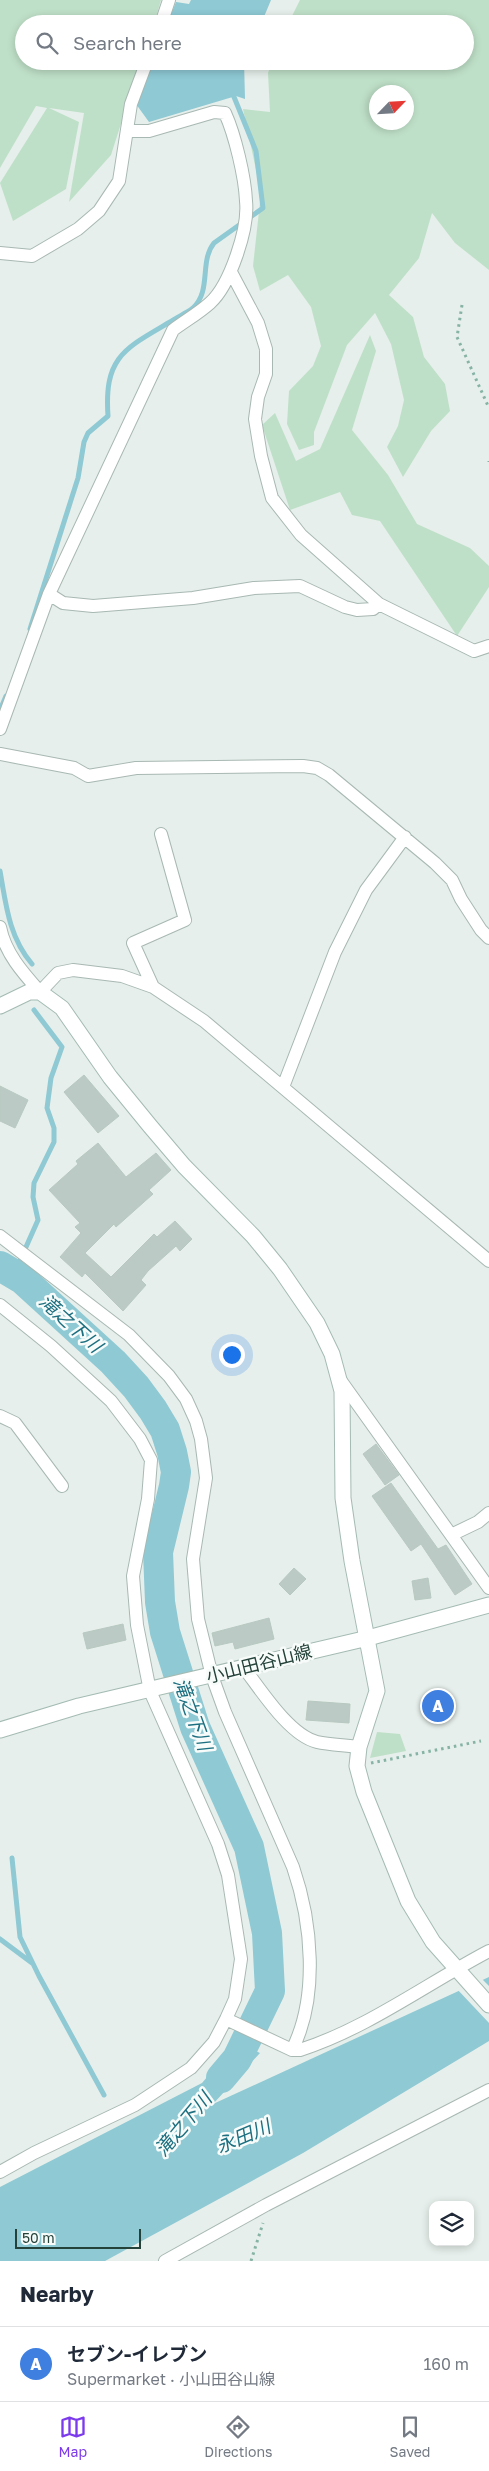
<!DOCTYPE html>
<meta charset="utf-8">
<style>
body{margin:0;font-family:"Golos Text","Noto Sans JP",sans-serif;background:#f6f6f7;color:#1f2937}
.controls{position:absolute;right:15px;bottom:15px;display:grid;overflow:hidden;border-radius:10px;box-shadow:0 2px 8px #0003}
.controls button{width:45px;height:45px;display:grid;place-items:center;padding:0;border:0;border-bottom:1px solid #e0e1e3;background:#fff;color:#1f2937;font:25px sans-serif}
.compass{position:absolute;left:369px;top:85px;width:45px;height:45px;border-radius:50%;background:#fff;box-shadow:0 2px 8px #0003;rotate:65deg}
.scale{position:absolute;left:15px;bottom:12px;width:126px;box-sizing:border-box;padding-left:5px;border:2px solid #24423a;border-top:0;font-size:14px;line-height:18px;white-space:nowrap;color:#24423a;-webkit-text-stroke:4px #f7fbf9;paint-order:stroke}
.you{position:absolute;left:231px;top:1354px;width:18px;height:18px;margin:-12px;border:4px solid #fff;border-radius:50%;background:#1a73e8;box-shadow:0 0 0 8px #1a73e833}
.badge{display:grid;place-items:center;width:32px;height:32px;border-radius:50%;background:#7c3aed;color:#fff;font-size:16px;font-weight:700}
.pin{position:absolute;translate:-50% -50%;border:2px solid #fff;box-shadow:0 1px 5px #0006}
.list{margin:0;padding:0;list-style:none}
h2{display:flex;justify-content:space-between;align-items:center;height:65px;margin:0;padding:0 20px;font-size:21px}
h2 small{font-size:16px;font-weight:400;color:#747a83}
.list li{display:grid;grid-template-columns:32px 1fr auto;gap:15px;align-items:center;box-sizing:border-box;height:75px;padding:0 20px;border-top:1px solid #e0e1e3}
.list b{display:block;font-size:19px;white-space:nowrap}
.list p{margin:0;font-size:16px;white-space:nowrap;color:#747a83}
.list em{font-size:16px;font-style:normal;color:#747a83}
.icon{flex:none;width:28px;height:28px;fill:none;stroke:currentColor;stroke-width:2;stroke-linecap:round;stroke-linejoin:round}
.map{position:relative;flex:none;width:489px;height:2261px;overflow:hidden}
.search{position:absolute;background:#fff;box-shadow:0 2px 8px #0003;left:15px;right:15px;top:15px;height:55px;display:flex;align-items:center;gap:12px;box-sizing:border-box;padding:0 18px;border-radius:28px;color:#747a83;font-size:19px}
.sheet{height:140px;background:#fff}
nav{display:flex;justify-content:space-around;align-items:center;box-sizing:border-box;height:70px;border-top:1px solid #e0e1e3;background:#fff;font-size:14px;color:#747a83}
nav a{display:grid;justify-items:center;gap:2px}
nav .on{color:#7c3aed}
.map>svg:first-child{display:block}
.green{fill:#bfe0c8;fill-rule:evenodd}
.water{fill:#8ec9d4}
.pier{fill:#e6efeb}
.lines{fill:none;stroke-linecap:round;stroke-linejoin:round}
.stream{stroke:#8ec9d4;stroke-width:5}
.river{stroke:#8ec9d4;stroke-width:30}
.building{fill:#bbcac4;stroke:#b8c9c2}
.street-casing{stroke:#a8b8b2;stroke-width:14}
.secondary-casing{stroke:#a4bbb3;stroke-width:17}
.path{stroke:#86b3a5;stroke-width:3;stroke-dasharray:2.5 4;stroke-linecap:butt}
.street{stroke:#fff;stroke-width:12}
.secondary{stroke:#fff;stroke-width:15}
.labels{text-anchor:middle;stroke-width:5;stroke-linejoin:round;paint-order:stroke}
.street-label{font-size:18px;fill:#24423a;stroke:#f7fbf9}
.water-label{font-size:19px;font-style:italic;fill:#1c6f80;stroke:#f7fbf9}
</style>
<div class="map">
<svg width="489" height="2261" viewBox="0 0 489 2261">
<rect width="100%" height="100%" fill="#e6efeb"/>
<!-- green -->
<path class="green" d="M 0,0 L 161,0 L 154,24 L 24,24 L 24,61 L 141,61 L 111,155 L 69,202 L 84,113 L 49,108 L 79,122 L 66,189 L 13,221 L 0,183 L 47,108 L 36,106 L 0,168 Z
M 300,0 L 489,0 L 489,270 L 455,243 L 432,213 L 419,258 L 389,295 L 413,317 L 424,357 L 445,384 L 450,411 L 431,431 L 403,477 L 387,447 L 398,426 L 404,400 L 391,344 L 375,313 L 347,345 L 314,432 L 314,445 L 299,450 L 287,424 L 289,391 L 313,366 L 321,346 L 311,307 L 288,275 L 260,291 L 253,266 L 261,193 L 243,109 L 270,112 L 268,73 L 272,61 L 465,61 L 465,24 L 288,24 ZM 376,92 L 406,92 L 406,122 L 376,122 Z
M 370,335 L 376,351 L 352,430 L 388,475 L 417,524 L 470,548 L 489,566 L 489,587 L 457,636 L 380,521 L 352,515 L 340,492 L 290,510 L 262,425 L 275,413 L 296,461 L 320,449 Z
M 377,1732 L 400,1734 L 406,1751 L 370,1758 Z"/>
<!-- water -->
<path class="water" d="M 191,0 L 271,0 L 261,24 L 167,24 L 176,2 L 189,4 Z
M 153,61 L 244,61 L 245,99 L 236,96 L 149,122 L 136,104 Z
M 489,1977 L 489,2041 L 303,2153 L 105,2261 L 0,2261 L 0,2187 L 202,2083 L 237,2042 L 260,2053 L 213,2104 Z"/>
<!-- pier -->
<path class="pier" d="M 481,1978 L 489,1986 L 489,2023 L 456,1988 Z"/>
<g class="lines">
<!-- stream -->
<path class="stream" d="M 30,629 L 78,478 L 84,442 L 88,433 L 108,416 C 104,357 124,349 170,322 C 177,317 187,313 193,308 C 212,290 199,262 214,243 L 263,208 L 256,151 L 232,92
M 0,710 L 6,696
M 0,871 C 6,905 9,937 32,964
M 14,1274 L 38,1220 L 33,1197 L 34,1183 L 54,1142 L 54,1128 L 47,1108 L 51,1078 L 62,1047 L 34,1010
M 12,1858 L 20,1937 L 39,1976 L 104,2095
M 0,1939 L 32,1963"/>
<!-- river -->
<path class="river" d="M 0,1266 L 22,1279 L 113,1362 L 136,1387 L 153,1410 L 165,1430 L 172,1452 L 176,1472 L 174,1486 L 158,1552 L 160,1602 L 165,1632 L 195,1727 L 249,1847 L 267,1933 L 270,1991 L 237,2059 L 221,2078"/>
</g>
<!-- building -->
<path class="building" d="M 84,1075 L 119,1116 L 98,1133 L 64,1092 Z
M 0,1086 L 28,1100 L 15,1128 L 0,1121 Z
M 98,1143 L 126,1177 L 156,1153 L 171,1170 L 149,1190 L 153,1194 L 116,1227 L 114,1224 L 85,1253 L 111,1277 L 154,1234 L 157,1237 L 175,1221 L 192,1239 L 180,1251 L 176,1246 L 148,1271 L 141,1280 L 146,1285 L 123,1311 L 85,1273 L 82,1277 L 60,1257 L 81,1233 L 75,1227 L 80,1223 L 49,1190 L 78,1164 L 76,1161 Z
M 376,1444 L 399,1475 L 385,1485 L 363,1454 Z
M 391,1483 L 438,1549 L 446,1545 L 472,1584 L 455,1595 L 421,1544 L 411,1551 L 372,1496 Z
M 294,1568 L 306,1579 L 290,1595 L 279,1584 Z
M 428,1578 L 431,1598 L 415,1600 L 412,1581 Z
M 269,1618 L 274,1639 L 235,1649 L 233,1642 L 215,1646 L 212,1633 Z
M 123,1624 L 126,1640 L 87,1649 L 83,1633 Z
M 308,1701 L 350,1704 L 349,1723 L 306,1720 Z"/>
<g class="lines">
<!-- street casing -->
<g class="street-casing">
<path id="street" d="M 161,24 L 169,0
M 0,253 L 32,256 L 78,229 L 99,211 L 119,181 L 131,104 L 147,61
M 231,272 L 258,323 L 266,349 L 266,374 L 258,397 L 255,419 L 261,456 L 272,498 L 301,535 L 379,604 L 474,651 L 489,646
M 49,594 L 63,603 L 93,606 L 193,598 L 254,588 L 300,586 L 345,607 L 357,610 L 373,609 L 379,604
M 0,729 L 49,594 L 173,330 C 185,321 199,313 210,303 C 230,285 249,228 246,201 C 245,177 235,135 225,113 L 214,112 L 149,131 L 128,131
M 0,754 L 74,768 L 88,776 L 136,768 L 303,766 L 317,768 L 329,775 L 435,863 L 452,880 L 461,899 L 481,930 L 489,938
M 0,927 C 5,953 23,973 40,992 L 58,973 L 73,970 L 122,976 L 153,987 L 204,1021 L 489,1261
M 153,987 L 133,943 L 185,920 L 161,834
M 283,1087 L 335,952 L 366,890 L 405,837
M 0,1236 L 129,1335 L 169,1376 L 186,1399 L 196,1421 L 201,1439 L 206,1478 L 193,1559 L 198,1619 L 212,1676 L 225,1712 L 293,1867 C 312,1922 319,1997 292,2050
M 0,1305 L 51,1346 L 111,1401 L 140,1439 L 151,1460 L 148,1499 L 133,1576 L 137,1625 L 150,1691 L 218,1844 L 228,1875 L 241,1959 L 235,1999 L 226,2019 L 214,2042 L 191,2068 L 135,2105 L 34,2153 L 0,2172
M 341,1381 L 489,1588
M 0,1416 L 15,1423 L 62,1486
M 451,1535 L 478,1522 L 489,1513
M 244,1668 C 261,1690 289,1735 317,1742 C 330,1745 345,1745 359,1747
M 226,2019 L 292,2050 L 300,2050 C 368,2028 426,1984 489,1951
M 165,2261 L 266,2205 L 489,2090"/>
</g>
<!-- secondary casing -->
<g class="secondary-casing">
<path id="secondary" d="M 0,1006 L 29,992 L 40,992 L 62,1008 L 110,1077 L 150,1126 L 184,1166 L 253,1236 L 280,1269 L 317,1323 L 332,1354 L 342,1391 L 343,1498 L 352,1561 L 377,1691 L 359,1747 L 357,1766 L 364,1792 L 408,1901 L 433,1942 L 489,2005
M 0,1730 L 79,1706 L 368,1638 L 489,1605"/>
</g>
<!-- path -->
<path class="path" d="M 462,305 L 457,337 L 489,408
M 489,461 L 489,462
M 371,1763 L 481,1741
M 251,2261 L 263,2223"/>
<!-- street -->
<use href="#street" class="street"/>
<!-- secondary -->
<use href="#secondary" class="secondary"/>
</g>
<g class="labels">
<!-- street labels -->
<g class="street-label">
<text transform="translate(259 1664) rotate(-14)" y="6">小山田谷山線</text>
</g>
<!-- water labels -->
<g class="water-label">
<text transform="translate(71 1323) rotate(42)" y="7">滝之下川</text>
<text transform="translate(193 1714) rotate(70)" y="7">滝之下川</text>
<text transform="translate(183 2124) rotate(-50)" y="7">滝之下川</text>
<text transform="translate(243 2136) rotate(-23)" y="7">永田川</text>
</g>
</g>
</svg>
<div class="controls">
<button><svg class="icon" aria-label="layers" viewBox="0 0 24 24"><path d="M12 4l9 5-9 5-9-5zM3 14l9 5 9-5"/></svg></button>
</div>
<svg class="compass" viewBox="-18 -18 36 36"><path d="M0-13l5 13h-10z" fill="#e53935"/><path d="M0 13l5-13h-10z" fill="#747a83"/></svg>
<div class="scale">50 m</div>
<div class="you"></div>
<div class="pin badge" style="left:438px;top:1706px;background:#3f7fe0">A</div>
<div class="search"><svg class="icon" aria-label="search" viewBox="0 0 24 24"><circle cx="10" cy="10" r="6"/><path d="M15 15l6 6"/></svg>Search here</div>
</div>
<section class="sheet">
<h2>Nearby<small></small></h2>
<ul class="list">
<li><span class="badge" style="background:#3f7fe0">A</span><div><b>セブン-イレブン</b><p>Supermarket · 小山田谷山線</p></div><em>160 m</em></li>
</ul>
</section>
<nav>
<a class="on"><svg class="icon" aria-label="map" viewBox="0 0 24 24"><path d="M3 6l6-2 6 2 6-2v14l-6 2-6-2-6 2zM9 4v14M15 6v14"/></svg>Map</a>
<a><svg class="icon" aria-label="directions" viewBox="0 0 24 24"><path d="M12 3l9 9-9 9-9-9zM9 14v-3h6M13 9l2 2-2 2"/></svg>Directions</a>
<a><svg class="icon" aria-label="saved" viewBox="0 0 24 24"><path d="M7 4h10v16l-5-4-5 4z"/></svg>Saved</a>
</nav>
